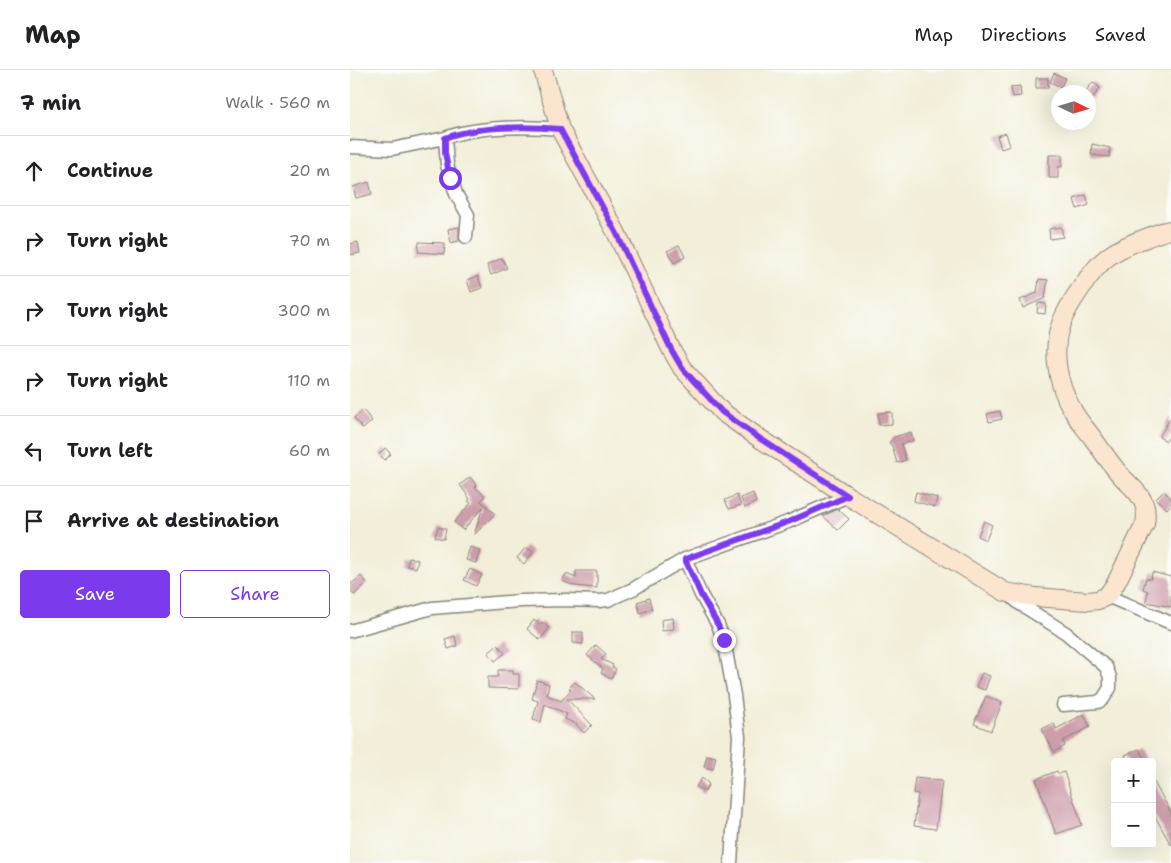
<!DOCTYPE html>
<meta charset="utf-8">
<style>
body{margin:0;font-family:"Shantell Sans",sans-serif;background:#f6f6f6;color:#202124}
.controls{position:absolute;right:15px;bottom:15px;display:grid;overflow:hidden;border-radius:5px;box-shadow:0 5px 20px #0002}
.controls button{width:45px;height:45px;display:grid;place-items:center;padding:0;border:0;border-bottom:1px solid #e0e0e0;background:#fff;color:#202124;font:25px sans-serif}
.compass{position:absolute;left:701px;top:15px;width:45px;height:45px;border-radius:50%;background:#fff;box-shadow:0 5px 20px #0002;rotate:94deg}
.stop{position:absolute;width:15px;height:15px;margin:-11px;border:4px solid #7c3aed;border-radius:50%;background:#fff}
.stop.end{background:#7c3aed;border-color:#fff;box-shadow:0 1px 5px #0008}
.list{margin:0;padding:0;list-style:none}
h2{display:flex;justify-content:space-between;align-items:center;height:65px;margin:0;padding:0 20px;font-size:21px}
h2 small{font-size:16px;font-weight:400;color:#757577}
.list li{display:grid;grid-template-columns:32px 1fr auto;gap:15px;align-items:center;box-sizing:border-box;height:70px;padding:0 20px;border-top:1px solid #e0e0e0}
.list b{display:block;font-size:19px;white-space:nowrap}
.list em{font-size:16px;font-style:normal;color:#757577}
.actions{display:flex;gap:10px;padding:15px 20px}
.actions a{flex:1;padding:11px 0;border:1px solid #7c3aed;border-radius:5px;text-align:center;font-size:18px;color:#7c3aed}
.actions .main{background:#7c3aed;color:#fff}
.icon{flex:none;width:28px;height:28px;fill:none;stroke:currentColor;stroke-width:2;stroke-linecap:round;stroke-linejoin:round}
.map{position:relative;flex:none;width:821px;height:793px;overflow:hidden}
header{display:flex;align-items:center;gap:30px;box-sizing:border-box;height:70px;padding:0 25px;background:#fff;border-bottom:1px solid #e0e0e0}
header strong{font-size:24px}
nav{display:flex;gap:28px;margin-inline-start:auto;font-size:18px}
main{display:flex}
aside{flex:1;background:#fff}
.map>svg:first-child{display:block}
.building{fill:#ce9dac}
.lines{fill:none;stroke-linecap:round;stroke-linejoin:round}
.street-casing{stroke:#87857a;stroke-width:15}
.secondary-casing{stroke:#87857a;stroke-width:20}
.street{stroke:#fff;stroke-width:12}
.secondary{stroke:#fbe5cf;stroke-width:18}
.route{stroke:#7c3aed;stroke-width:6}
</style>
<header>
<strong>Map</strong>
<nav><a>Map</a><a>Directions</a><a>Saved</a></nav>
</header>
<main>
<aside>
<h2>7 min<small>Walk · 560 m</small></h2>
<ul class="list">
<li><svg class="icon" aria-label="ahead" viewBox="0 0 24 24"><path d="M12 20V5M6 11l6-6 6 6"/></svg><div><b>Continue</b></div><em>20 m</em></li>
<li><svg class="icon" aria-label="right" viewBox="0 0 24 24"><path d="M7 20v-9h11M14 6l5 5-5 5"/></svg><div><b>Turn right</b></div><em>70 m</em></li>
<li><svg class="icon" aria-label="right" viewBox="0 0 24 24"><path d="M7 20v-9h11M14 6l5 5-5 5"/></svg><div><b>Turn right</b></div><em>300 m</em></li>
<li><svg class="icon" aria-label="right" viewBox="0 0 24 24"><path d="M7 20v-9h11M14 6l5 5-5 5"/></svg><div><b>Turn right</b></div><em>110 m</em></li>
<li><svg class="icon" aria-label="left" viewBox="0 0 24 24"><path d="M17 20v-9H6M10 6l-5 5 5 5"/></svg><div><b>Turn left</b></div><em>60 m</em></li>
<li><svg class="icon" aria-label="arrive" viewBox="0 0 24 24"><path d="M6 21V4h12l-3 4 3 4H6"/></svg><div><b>Arrive at destination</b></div></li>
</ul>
<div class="actions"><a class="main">Save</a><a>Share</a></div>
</aside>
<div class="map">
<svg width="821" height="793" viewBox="0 0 821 793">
<rect width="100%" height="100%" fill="#fdfcf7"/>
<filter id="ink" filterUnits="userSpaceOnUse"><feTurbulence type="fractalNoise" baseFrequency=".02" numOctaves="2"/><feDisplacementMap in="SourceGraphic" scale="10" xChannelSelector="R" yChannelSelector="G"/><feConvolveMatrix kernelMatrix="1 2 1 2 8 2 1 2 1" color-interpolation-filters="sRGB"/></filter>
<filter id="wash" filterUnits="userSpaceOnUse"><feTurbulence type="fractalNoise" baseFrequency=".0096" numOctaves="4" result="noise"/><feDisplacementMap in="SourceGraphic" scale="20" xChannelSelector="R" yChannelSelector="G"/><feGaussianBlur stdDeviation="1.12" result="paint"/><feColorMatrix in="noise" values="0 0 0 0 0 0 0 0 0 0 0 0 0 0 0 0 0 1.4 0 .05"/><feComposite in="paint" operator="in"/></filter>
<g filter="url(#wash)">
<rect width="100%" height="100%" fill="#f2eed9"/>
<g id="blocks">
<!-- building -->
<path class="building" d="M 704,3 L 715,8 L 711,17 L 700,12 Z
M 686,8 L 698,8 L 698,18 L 686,18 Z
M 743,12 L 750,18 L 742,29 L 738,26 L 738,22 L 735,22 Z
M 670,16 L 671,26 L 662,27 L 661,17 Z
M 656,63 L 660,76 L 651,79 L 647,66 Z
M 742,74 L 760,78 L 759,87 L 741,85 Z
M 699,85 L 712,85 L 712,97 L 708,97 L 708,108 L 699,108 Z
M 19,112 L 22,124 L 6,128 L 3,117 Z
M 736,125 L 739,135 L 727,139 L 724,129 Z
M 109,157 L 109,171 L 101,173 L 98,159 Z
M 711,157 L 713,167 L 700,169 L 699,159 Z
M 8,172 L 10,183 L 0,185 L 0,174 Z
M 69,172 L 95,173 L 94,184 L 68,182 Z
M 329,175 L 335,187 L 324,193 L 317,181 Z
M 152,188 L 157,198 L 141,205 L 137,195 Z
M 128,206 L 132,218 L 121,222 L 117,210 Z
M 689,209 L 698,210 L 695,228 L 673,238 L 670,230 L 687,223 Z
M 688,233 L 696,234 L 695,244 L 687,243 Z
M 13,340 L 22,351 L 13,359 L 4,348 Z
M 650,341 L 652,349 L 639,352 L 637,344 Z
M 542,342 L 542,354 L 529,355 L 528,343 Z
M 821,347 L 821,364 L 816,371 L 809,367 Z
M 561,362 L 563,371 L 551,374 L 556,390 L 547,393 L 542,376 L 539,373 L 544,367 Z
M 35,378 L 41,384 L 35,390 L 29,384 Z
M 120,407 L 127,416 L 125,417 L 135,426 L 131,431 L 145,444 L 124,465 L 133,437 L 113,460 L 104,452 L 121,433 L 118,431 L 120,429 L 110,415 Z
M 814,421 L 821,428 L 821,434 L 817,439 L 806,429 Z
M 566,422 L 587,428 L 585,437 L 564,431 Z
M 403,423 L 406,432 L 395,438 L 391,428 Z
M 387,425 L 391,435 L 379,439 L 375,430 Z
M 488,439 L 499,449 L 488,460 L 473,446 Z
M 634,451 L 642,455 L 636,470 L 628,466 Z
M 88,457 L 96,459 L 94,469 L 85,467 Z
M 120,477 L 130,480 L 126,493 L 116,490 Z
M 176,477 L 183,482 L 174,494 L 167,488 Z
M 59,488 L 68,490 L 66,498 L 57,496 Z
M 120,499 L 132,505 L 126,516 L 114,510 Z
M 226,501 L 247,501 L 247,518 L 225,516 L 212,511 L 216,504 L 226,508 Z
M 802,502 L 821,507 L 821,537 L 796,532 L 798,521 L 793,519 L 796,508 L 801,509 Z
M 11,506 L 17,513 L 4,525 L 0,520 L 0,515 Z
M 299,528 L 302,539 L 290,543 L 287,532 Z
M 323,548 L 324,559 L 312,561 L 311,550 Z
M 184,550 L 190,555 L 192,552 L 199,558 L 190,570 L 177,559 Z
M 223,562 L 233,562 L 233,574 L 223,573 Z
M 105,566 L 107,576 L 98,579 L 95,569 Z
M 148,575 L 155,583 L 145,591 L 138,583 Z
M 246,575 L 256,584 L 251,589 L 263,595 L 262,597 L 266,599 L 261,609 L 251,603 L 253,599 L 237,585 Z
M 148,600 L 163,600 L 163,604 L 169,604 L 169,619 L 138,618 L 138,607 L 148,607 Z
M 632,603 L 640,606 L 635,620 L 626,617 Z
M 187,610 L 199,614 L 197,625 L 211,631 L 221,620 L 219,618 L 225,612 L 245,629 L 217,629 L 242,655 L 234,663 L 226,654 L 215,649 L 217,644 L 195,634 L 191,652 L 183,649 L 188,631 L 182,629 Z
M 636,626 L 652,633 L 641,661 L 624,654 Z
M 734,644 L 740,657 L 713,671 L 715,676 L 704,682 L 692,659 L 704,653 L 706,659 Z
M 789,679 L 796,692 L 778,692 L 775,685 Z
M 357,685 L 366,687 L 363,699 L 354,697 Z
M 707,701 L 709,704 L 714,702 L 732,755 L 706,764 L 686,709 Z
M 352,708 L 359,714 L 354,722 L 346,716 Z
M 565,708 L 592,711 L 586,759 L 564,756 L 568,724 L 563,723 Z
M 802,709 L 821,742 L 821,775 L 802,741 Z"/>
</g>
</g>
<g filter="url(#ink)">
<use href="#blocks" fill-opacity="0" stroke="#87857a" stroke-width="1"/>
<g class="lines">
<!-- street casing -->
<g class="street-casing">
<path id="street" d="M 0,77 L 42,79 L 95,68
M 116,167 L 118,145 L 106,124 L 97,95 L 95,68 C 125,56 178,56 210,59
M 335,489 L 351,525 L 368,555 L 374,570 L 384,625 L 389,667 L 381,793
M 657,523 L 670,534 L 716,563 L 756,597 L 760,607 L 760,618 L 753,629 L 748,632 L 713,635
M 757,526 L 821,553
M 0,561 L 82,538 L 170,531 L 216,530 L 249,531 L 258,530 L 283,519 L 335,489 L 438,452 L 498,426"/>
</g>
<!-- secondary casing -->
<g class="secondary-casing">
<path id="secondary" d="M 193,0 L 210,59 L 266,162 L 321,279 L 332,298 L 372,342 L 409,368 L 498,426 L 655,522 L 685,527 L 738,531 L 748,530 L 757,526 L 766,513 L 795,454 C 800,426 782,420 767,401 C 758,390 750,378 742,367 C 735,358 727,349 722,339 C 707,314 701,278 712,251 C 717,239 724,228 731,218 C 751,188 763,180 796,168 C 804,165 812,161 821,160"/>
</g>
<!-- street -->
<use href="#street" class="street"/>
<!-- secondary -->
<use href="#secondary" class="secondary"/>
</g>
</g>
<g class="lines" filter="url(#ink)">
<!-- route -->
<path class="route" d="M 100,108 L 95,83 L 95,68 C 126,56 178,56 210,59 L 266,162 L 321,279 L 332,298 L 372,342 L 409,368 L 498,426 L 438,452 L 335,489 L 351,525 L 368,555 L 374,570"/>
</g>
</svg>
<div class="controls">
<button>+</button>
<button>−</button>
</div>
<svg class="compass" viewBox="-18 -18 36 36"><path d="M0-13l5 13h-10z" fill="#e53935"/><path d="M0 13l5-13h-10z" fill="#757577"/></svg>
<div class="stop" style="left:100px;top:108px"></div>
<div class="stop end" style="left:374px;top:570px"></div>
</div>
</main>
